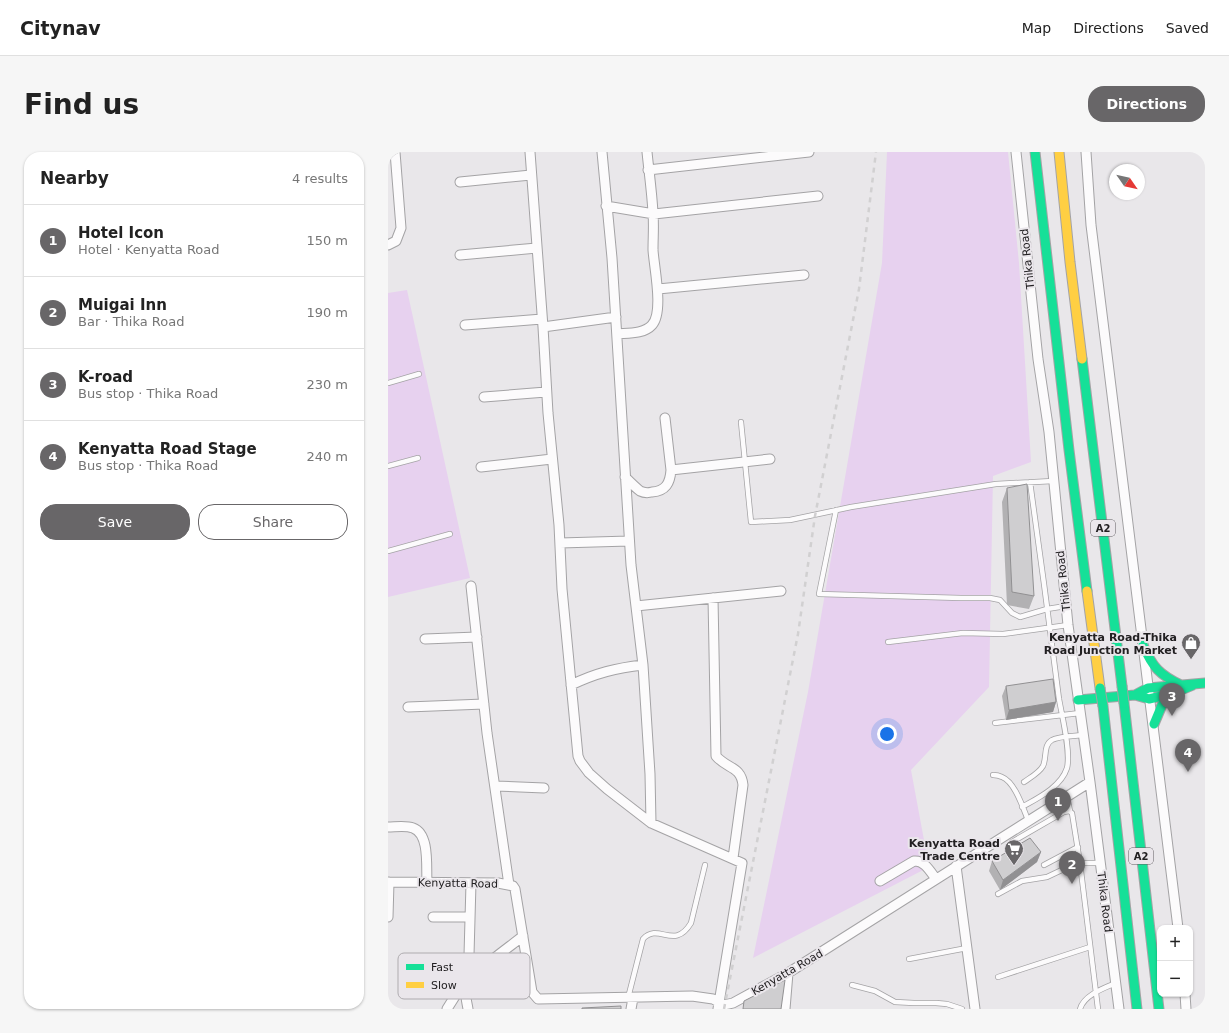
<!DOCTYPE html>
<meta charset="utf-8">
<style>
body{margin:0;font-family:"DejaVu Sans",sans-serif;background:#f6f6f6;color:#222}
.controls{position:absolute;right:12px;bottom:12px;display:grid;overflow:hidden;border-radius:8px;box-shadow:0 1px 3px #0004}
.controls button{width:36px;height:36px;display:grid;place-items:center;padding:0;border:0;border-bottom:1px solid #e0e0e0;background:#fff;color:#222;font:20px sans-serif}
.compass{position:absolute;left:721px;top:12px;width:36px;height:36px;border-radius:50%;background:#fff;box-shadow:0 1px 3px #0004;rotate:124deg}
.you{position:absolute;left:499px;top:582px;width:14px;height:14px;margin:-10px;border:3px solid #fff;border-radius:50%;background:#1a73e8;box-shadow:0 0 0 6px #1a73e833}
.badge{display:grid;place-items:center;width:26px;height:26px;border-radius:50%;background:#686668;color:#fff;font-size:13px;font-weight:700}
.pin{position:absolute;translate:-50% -33px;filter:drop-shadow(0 1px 2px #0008)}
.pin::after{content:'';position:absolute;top:21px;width:14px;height:12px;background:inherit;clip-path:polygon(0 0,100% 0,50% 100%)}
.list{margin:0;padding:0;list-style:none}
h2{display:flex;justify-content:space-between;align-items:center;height:52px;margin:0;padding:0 16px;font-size:17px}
h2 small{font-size:13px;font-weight:400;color:#767676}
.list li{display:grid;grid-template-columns:26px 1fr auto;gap:12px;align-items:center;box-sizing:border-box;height:72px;padding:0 16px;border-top:1px solid #e0e0e0}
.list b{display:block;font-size:15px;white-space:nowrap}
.list p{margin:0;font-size:13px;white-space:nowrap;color:#767676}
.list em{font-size:13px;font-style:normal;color:#767676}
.actions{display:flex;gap:8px;padding:12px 16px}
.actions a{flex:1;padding:9px 0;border:1px solid #686668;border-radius:16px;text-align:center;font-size:14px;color:#686668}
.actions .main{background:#686668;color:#fff}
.map{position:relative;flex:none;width:817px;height:857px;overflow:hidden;border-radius:16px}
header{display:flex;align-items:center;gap:24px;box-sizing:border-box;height:56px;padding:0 20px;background:#fff;border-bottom:1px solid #e0e0e0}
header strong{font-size:19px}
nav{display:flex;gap:22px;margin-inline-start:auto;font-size:14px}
.intro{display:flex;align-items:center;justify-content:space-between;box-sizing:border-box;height:96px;padding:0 24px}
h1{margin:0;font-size:28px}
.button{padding:10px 18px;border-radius:16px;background:#686668;color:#fff;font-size:14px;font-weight:700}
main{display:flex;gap:24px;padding:0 24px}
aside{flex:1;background:#fff;border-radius:16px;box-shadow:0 1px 3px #0004}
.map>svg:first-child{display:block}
.green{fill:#e7d1ef}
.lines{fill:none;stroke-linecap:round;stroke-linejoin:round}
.lane-casing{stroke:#a4a3a5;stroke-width:6}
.street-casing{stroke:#a4a3a5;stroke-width:11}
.fast-casing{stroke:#a4a3a5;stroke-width:11}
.slow-casing{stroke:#a4a3a5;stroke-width:11}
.lane{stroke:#fcfbfc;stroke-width:4.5}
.street{stroke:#fcfbfc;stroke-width:9}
.fast{stroke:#16e098;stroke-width:9}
.slow{stroke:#ffcf43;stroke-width:9}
.rail{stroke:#d1d0d1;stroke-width:2.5;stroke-dasharray:5 5;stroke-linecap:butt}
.fast-bridge-casing{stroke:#a4a3a5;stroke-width:11;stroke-linecap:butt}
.fast-bridge{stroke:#16e098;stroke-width:9}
.wall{fill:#b2b1b3}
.shaded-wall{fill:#919092}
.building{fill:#cfced0;stroke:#919092}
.labels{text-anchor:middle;stroke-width:4;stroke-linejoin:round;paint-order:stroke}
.shield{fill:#eae6eb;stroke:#5e5b5e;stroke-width:1}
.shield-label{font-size:10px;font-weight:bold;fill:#222022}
.street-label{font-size:11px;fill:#222022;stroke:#eae6eb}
.poi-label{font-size:11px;font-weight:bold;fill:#222022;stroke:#eae6eb;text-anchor:end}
.key{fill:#eae6eb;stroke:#aeabaf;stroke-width:1}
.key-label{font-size:11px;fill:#222022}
</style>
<header>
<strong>Citynav</strong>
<nav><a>Map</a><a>Directions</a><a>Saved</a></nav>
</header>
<div class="intro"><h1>Find us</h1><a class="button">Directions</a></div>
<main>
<aside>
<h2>Nearby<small>4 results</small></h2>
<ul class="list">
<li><span class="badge">1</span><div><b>Hotel Icon</b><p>Hotel · Kenyatta Road</p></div><em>150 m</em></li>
<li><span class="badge">2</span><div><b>Muigai Inn</b><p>Bar · Thika Road</p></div><em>190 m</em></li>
<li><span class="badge">3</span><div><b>K-road</b><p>Bus stop · Thika Road</p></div><em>230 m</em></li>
<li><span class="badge">4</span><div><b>Kenyatta Road Stage</b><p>Bus stop · Thika Road</p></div><em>240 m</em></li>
</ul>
<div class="actions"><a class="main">Save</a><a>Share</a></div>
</aside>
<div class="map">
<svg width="817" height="857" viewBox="0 0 817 857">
<rect width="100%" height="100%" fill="#e9e7ea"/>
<!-- green -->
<path class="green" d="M 499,0 L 620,0 L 631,111 L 643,310 L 605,324 L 601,535 L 523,618 L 541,715 L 365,806 L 420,540 L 494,111 Z
M 19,138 L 82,426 L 0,445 L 0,141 Z"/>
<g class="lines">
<!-- lane casing -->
<g class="lane-casing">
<path id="lane" d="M 0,231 L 31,222
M 353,270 L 363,370 L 402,368 L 463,355 L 608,332 L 665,329
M 0,314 L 30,306
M 448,358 L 431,442 L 573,446 L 602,446 L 612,448 L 624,461 L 632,465 L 659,457 L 678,454
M 0,399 L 62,382
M 500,490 L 575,481 L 615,482 L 680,473
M 607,571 L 692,561
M 605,623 C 608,623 612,624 614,625 C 627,630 635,656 640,668
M 636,630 C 643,625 651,621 655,614 C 659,606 655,593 664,588 C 670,584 687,584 695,583
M 679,644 L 682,659
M 634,655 C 650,646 673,635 679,616 C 683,600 674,564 671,547 C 662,475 652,402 642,330
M 624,690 L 676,660 L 681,659 L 684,661 L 692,711 L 710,857
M 656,713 L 690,695
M 610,742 L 634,729 L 659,725 L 678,716 L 692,711 L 712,711
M 521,807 L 579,796
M 610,825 L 702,795
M 464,833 L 487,839 L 507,850 L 526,851 L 548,851 L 559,852 L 574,857
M 240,846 L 255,787 C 271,770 286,799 303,771 L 317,713
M 692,857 C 696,843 716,836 728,831"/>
</g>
<!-- street casing -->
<g class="street-casing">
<path id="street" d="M 142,0 L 155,175 L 160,261 L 171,373 L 174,437 L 190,604 L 192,609 L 201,621 L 219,637 L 263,671 L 354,711 L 330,857
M 214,0 L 224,106 L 243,413 L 255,513 L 262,622 L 263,671
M 628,0 L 650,207 L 661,280 L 680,473 L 702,630 L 731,857
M 698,0 L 703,73 L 790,776
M 260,18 L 421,0
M 72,30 L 143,23
M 218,54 L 266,62 L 430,44
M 0,93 L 8,89 L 13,76 L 7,0
M 72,103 L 149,96
M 270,137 L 416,123
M 77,173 L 154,167
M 155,175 L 228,165
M 229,182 C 240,181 256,182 264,173 C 276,160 266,115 265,98 C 265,86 266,73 265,61 C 264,41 261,20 259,0
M 96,245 L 158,240
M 93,315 L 164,307
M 283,318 L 382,307
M 237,325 C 242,330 247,335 252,339 C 256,341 260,341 264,340 C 278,339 282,331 283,318 L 277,266
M 172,391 L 241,389
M 83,434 L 99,581 L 121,733
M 325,446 L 328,604 C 339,617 353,614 355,633 L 345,706
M 248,454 L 393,439
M 37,487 L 89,485
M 183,533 C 208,521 228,516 255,513
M 20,555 L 96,552
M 107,634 L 156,636
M 0,675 C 7,675 18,673 25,676 C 42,682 38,715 39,730
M 568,714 L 587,857
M 492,729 L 526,709 C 536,708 542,719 548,727
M 0,730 L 110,731 L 125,734 L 127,737 L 143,834 L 144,840 L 150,847 L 304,844 L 325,847 L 336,853 L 345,851 L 400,821 L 702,630
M 0,765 L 1,730
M 45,765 L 82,765
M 797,842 L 798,857
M 59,857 L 69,841 L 81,803 L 83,731
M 80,857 C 79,850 76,841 78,835 C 82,822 123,794 135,784
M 243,857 L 245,846
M 397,857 L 400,821"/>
</g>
<!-- fast casing -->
<g class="fast-casing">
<path id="fast" d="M 647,0 L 681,298 L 699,439
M 694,207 L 734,534
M 755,493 C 764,515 772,523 793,533
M 747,543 L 760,536 L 817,531
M 690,548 L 747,543 L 761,547 L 786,541 L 805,533
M 736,551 L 771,857
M 715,554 L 749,857
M 766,572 L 774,553 L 787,541"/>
</g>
<!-- slow casing -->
<g class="slow-casing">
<path id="slow" d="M 671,0 L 682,110 L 694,207
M 699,439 L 712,536"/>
</g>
<!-- lane -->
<use href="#lane" class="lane"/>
<!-- street -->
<use href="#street" class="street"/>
<!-- fast -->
<use href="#fast" class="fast"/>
<!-- slow -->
<use href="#slow" class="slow"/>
<!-- rail -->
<path class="rail" d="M 336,857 L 410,482 L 427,364 L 471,137 L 488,0"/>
<!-- fast-bridge casing -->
<g class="fast-bridge-casing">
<path id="fast-bridge" d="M 734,534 L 736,551
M 712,536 L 715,554"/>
</g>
<!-- fast-bridge -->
<use href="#fast-bridge" class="fast-bridge"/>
</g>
<!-- wall -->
<path class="wall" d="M 619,336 L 646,444 L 641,457 L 619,453 L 614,350 Z
M 618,534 L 668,550 L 665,560 L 618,568 L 614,544 Z
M 653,700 L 649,710 L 612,738 L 601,719 L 604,709 Z"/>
<!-- shaded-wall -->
<path class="shaded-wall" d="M 668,550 L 665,560 L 618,568 L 621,558 Z
M 653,700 L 649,710 L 612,738 L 615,728 Z"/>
<!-- building -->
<path class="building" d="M 639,332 L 646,444 L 624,440 L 619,336 Z
M 665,527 L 668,550 L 621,558 L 618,534 Z
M 642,686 L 653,700 L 615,728 L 604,709 Z
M 397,828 L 393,857 L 355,857 L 356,849 Z
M 233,854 L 233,857 L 194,857 L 194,856 Z"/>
<!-- icons -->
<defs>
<g id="shop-pin" transform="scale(1)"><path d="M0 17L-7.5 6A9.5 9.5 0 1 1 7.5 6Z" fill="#686668" stroke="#eae6eb"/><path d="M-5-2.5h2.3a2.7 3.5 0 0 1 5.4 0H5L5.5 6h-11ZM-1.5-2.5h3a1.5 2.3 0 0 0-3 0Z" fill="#fff"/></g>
<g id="supermarket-pin" transform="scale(1)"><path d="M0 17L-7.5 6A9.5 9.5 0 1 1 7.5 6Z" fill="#686668" stroke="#eae6eb"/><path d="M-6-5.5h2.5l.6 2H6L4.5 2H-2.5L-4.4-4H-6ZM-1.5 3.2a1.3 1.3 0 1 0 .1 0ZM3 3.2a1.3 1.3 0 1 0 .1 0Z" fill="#fff"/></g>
</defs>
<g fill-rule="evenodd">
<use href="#shop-pin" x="803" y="491"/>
<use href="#supermarket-pin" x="626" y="697"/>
</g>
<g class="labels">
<!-- shield labels -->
<g class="shield">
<rect x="703" y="368" width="24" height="16" rx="3"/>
<rect x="741" y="696" width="24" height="16" rx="3"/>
</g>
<g class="shield-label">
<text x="715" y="380">A2</text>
<text x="753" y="708">A2</text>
</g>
<!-- street labels -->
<g class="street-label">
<text transform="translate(639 107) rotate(-96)" y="4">Thika Road</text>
<text transform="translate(675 429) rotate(-96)" y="4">Thika Road</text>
<text transform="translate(70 731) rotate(1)" y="4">Kenyatta Road</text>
<text transform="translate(717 750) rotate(83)" y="4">Thika Road</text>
<text transform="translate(399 820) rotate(-30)" y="4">Kenyatta Road</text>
</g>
<!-- poi labels -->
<g class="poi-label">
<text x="789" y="489">Kenyatta Road-Thika<tspan x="789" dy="13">Road Junction Market</tspan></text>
<text x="612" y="695">Kenyatta Road<tspan x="612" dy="13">Trade Centre</tspan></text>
</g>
</g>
<!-- legend -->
<rect x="10" y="801" width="132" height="46" rx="6" class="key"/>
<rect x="18" y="812" width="18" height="6" fill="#16e098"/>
<rect x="18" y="830" width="18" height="6" fill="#ffcf43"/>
<g class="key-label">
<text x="43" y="819">Fast</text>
<text x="43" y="837">Slow</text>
</g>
</svg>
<div class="controls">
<button>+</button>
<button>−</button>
</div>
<svg class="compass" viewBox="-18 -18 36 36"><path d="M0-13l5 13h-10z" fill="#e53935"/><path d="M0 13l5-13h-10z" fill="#767676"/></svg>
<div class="you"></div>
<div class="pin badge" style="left:670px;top:669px">1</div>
<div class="pin badge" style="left:684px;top:732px">2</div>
<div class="pin badge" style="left:784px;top:564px">3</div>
<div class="pin badge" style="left:800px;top:620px">4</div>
</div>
</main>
